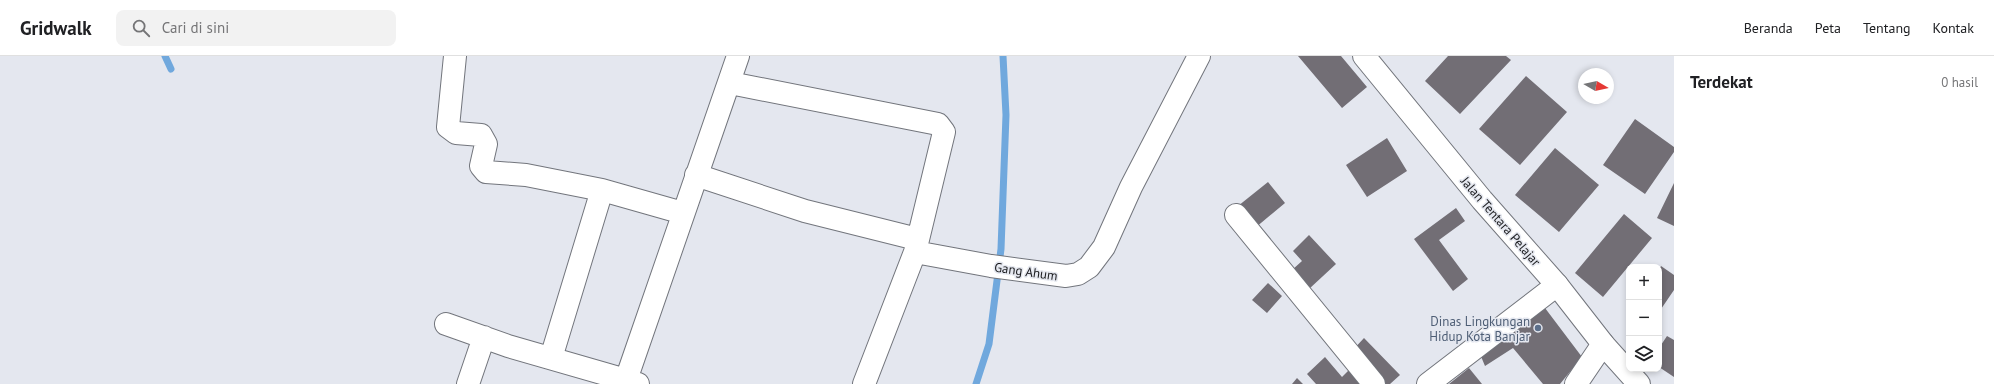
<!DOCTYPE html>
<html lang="id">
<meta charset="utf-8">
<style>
body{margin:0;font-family:"PT Sans",sans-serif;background:#f2f2f2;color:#202124}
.controls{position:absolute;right:12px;bottom:12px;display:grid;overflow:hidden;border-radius:8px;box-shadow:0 2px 6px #0003}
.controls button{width:36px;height:36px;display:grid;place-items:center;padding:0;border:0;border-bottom:1px solid #e0e0e0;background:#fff;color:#202124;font:20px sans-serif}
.compass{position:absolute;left:1578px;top:12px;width:36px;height:36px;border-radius:50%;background:#fff;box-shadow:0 2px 6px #0003;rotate:99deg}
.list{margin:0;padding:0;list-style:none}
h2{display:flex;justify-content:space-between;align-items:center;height:52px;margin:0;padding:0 16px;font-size:17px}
h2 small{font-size:13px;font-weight:400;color:#757577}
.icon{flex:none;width:22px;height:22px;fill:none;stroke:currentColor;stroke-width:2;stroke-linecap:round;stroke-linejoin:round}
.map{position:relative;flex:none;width:1674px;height:328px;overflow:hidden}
header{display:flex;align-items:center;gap:24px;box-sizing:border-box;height:56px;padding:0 20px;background:#fff;border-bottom:1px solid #e0e0e0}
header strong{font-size:19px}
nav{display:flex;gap:22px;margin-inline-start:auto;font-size:14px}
.search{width:280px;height:36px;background:#f2f2f2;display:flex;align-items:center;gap:10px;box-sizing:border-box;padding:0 14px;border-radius:8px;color:#757577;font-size:15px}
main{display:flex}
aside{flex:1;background:#fff}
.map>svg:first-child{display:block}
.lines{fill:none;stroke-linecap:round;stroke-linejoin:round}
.stream{stroke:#70a8dd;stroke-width:7}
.building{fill:#726e75}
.minor-casing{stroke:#72757c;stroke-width:24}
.secondary-casing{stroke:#72757c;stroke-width:24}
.minor{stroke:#fff;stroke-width:22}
.secondary{stroke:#fff;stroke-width:22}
.service-dot{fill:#5c6f8a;stroke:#e4e7ef;stroke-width:1.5}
.labels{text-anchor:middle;stroke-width:3;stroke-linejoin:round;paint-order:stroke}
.street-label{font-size:13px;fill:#191a1d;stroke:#e4e7ef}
.service-label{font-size:13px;fill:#4e5e75;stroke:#e4e7ef;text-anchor:end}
</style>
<header>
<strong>Gridwalk</strong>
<div class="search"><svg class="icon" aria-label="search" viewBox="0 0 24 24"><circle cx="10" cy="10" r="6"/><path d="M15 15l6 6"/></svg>Cari di sini</div>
<nav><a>Beranda</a><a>Peta</a><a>Tentang</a><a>Kontak</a></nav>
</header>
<main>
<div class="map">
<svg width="1674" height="328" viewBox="0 0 1674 328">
<rect width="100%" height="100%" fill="#e4e7ef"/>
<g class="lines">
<!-- stream -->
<path class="stream" d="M 165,0 L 171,13
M 976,328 L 989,288 L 1001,193 L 1006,59 L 1003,0"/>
</g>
<!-- building -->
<path class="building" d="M 1298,0 L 1341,0 L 1367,31 L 1342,52 Z
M 1448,0 L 1506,0 L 1511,4 L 1460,58 L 1425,25 Z
M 1526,20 L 1567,56 L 1520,109 L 1479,73 Z
M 1635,63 L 1674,91 L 1674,96 L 1645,138 L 1603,109 Z
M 1387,82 L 1407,115 L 1367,141 L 1346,109 Z
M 1555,92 L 1599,129 L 1559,176 L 1515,139 Z
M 1268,126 L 1285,147 L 1255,172 L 1238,150 Z
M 1674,127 L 1674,170 L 1657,162 Z
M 1456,152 L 1465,165 L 1439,184 L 1468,223 L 1453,235 L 1414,183 Z
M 1624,158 L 1652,182 L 1603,241 L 1575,217 Z
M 1309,179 L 1336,208 L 1309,233 L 1292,214 L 1302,205 L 1293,195 Z
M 1661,210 L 1674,219 L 1674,234 L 1659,256 L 1659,213 Z
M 1268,227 L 1282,240 L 1267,257 L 1252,244 Z
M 1545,252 L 1582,301 L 1560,328 L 1543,328 L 1513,292 L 1485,310 L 1480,298 Z
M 1667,280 L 1674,284 L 1674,321 L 1659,311 L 1659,292 Z
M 1364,282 L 1400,319 L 1390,328 L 1384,328 L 1352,295 Z
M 1325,301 L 1342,321 L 1350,313 L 1364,328 L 1316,328 L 1307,318 Z
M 1469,312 L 1482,328 L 1449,328 Z
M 1297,322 L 1303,328 L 1292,328 Z"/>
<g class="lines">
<!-- minor casing -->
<g class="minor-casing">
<path id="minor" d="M 455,0 L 448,71 L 456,77 L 481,79 L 486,88 L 481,110 L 486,116 L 526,119 L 602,134 L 683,157
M 730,27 L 938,68 L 944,76 L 915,196
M 696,119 L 805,155 L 917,183
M 1236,159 L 1374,328
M 446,268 L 508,290 L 626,324 L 625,328
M 551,302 L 602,134
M 468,328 L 484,281
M 638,328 L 626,324 L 738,0
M 864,328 L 915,196 L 991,210 L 1066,220 L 1078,218 L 1089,211 L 1104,191 L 1131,131 L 1199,0
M 1428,328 L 1557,229
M 1576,328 L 1603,288"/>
</g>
<!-- secondary casing -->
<g class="secondary-casing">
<path id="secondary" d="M 1364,0 L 1482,144 L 1557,229 L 1603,288 L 1639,328"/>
</g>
<!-- minor -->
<use href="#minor" class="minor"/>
<!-- secondary -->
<use href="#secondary" class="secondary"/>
</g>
<!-- markers -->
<circle class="service-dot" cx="1538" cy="272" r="4"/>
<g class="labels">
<!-- street labels -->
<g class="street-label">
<text transform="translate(1501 165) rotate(49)" y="5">Jalan Tentara Pelajar</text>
<text transform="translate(1026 215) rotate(8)" y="5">Gang Ahum</text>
</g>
<!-- service labels -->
<g class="service-label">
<text x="1530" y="270">Dinas Lingkungan<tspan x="1530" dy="15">Hidup Kota Banjar</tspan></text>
</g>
</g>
</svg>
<div class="controls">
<button>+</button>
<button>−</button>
<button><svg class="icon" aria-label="layers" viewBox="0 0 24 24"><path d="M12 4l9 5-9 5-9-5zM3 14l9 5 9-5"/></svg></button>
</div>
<svg class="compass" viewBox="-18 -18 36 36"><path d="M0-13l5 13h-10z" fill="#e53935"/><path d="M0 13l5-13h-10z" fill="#757577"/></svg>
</div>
<aside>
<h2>Terdekat<small>0 hasil</small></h2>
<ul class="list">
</ul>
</aside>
</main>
